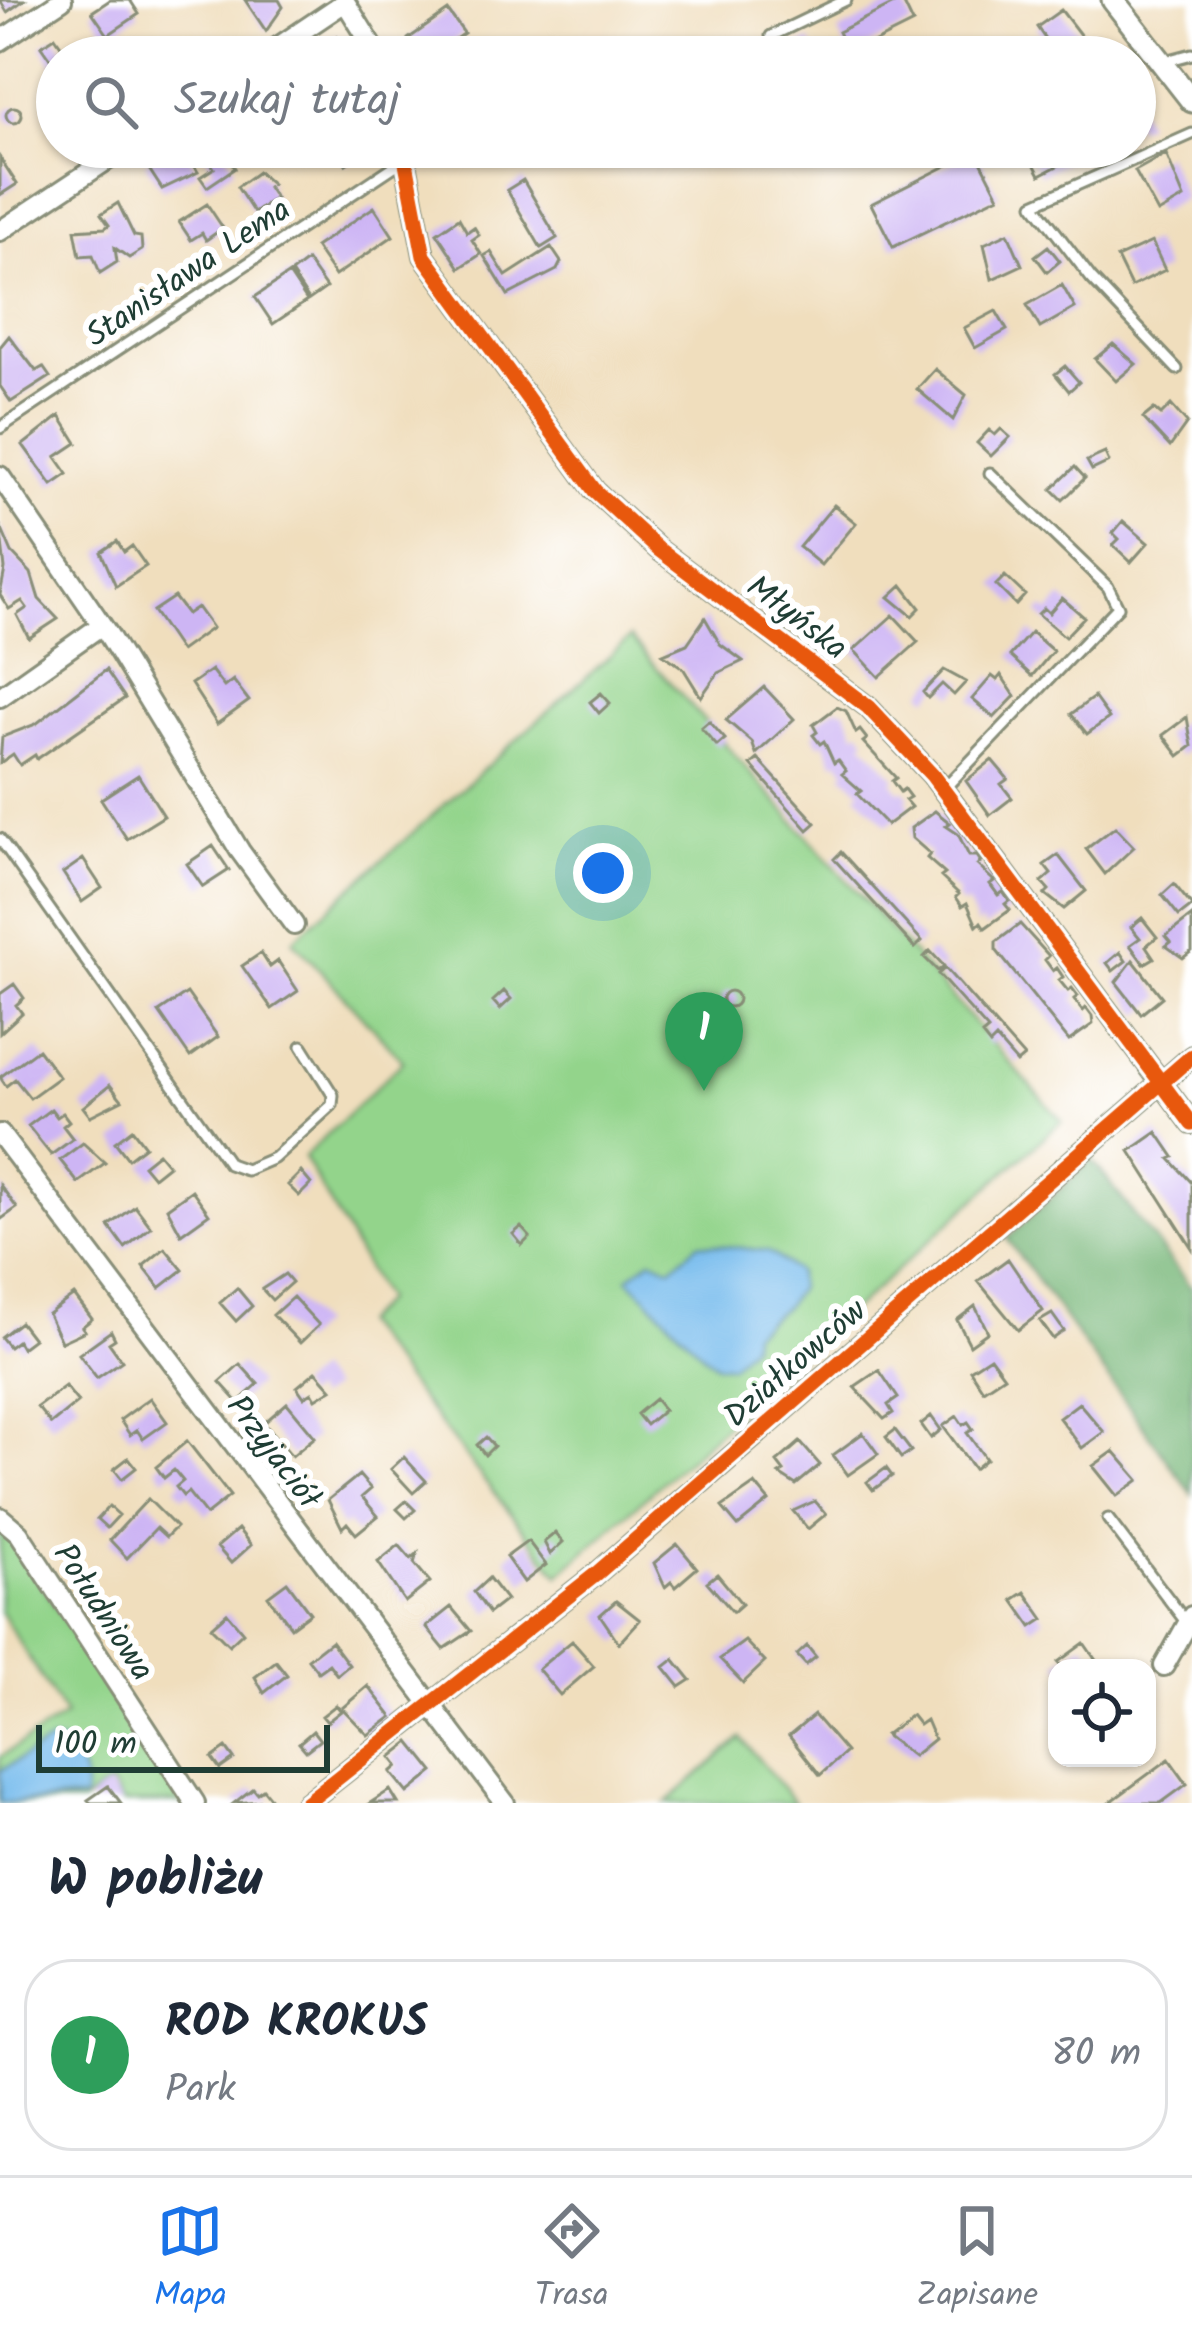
<!DOCTYPE html>
<html lang="pl">
<meta charset="utf-8">
<style>
body{margin:0;font-family:Kalam,sans-serif;background:#f6f6f7;color:#1f2937}
.controls{position:absolute;right:36px;bottom:36px;display:grid;overflow:hidden;border-radius:24px;box-shadow:0 3px 9px #0004}
.controls button{width:108px;height:108px;display:grid;place-items:center;padding:0;border:0;border-bottom:3px solid #e0e1e3;background:#fff;color:#1f2937;font:60px sans-serif}
.scale{position:absolute;left:36px;bottom:30px;width:294px;box-sizing:border-box;padding-left:12px;border:6px solid #1f3d34;border-top:0;font-size:33px;line-height:42px;white-space:nowrap;color:#1f3d34;-webkit-text-stroke:9px #fff;paint-order:stroke}
.you{position:absolute;left:603px;top:873px;width:42px;height:42px;margin:-30px;border:9px solid #fff;border-radius:50%;background:#1a73e8;box-shadow:0 0 0 18px #1a73e833}
.badge{display:grid;place-items:center;width:78px;height:78px;border-radius:50%;background:#1a73e8;color:#fff;font-size:39px;font-weight:700}
.pin{position:absolute;translate:-50% -99px;filter:drop-shadow(0 3px 6px #0008)}
.pin::after{content:'';position:absolute;top:63px;width:42px;height:36px;background:inherit;clip-path:polygon(0 0,100% 0,50% 100%)}
.list{margin:0;padding:0;list-style:none}
h2{display:flex;justify-content:space-between;align-items:center;height:156px;margin:0;padding:0 48px;font-size:51px}
h2 small{font-size:39px;font-weight:400;color:#747a83}
.list li{display:grid;grid-template-columns:78px 1fr auto;gap:36px;align-items:center;box-sizing:border-box;height:192px;margin:0 24px 24px;padding:0 24px;border:3px solid #e0e1e3;border-radius:48px}
.list b{display:block;font-size:45px;white-space:nowrap}
.list p{margin:0;font-size:39px;white-space:nowrap;color:#747a83}
.list em{font-size:39px;font-style:normal;color:#747a83}
.icon{flex:none;width:66px;height:66px;fill:none;stroke:currentColor;stroke-width:2;stroke-linecap:round;stroke-linejoin:round}
.map{position:relative;flex:none;width:1192px;height:1803px;overflow:hidden}
.search{position:absolute;background:#fff;box-shadow:0 3px 9px #0004;left:36px;right:36px;top:36px;height:132px;display:flex;align-items:center;gap:30px;box-sizing:border-box;padding:0 42px;border-radius:66px;color:#747a83;font-size:45px}
.sheet{height:372px;background:#fff}
nav{display:flex;justify-content:space-around;align-items:center;box-sizing:border-box;height:168px;border-top:3px solid #e0e1e3;background:#fff;font-size:33px;color:#747a83}
nav a{display:grid;justify-items:center;gap:6px}
nav .on{color:#1a73e8}
.map>svg:first-child{display:block}
.green{fill:#93d48b;stroke:#598860;stroke-width:3}
.forest{fill:#76b677;stroke:#4a7a56;stroke-width:3}
.water{fill:#76bbed;stroke:#4a7c90;stroke-width:3}
.building{fill:#cdb5f4}
.lines{fill:none;stroke-linecap:round;stroke-linejoin:round}
.service-casing{stroke:#888e78;stroke-width:15}
.minor-casing{stroke:#888e78;stroke-width:24}
.tertiary-casing{stroke:#888e78;stroke-width:27}
.service{stroke:#fff;stroke-width:9}
.minor{stroke:#fff;stroke-width:18}
.tertiary{stroke:#fff;stroke-width:21}
.cycleway-casing{stroke:#fff;stroke-width:22}
.cycleway{stroke:#e8590c;stroke-width:15}
.labels{text-anchor:middle;stroke-width:12;stroke-linejoin:round;paint-order:stroke}
.street-label{font-size:33px;fill:#1f3d34;stroke:#fff}
</style>
<div class="map">
<svg width="1192" height="1803" viewBox="0 0 1192 1803">
<rect width="100%" height="100%" fill="#fff"/>
<filter id="ink" filterUnits="userSpaceOnUse"><feTurbulence type="fractalNoise" baseFrequency=".00833" numOctaves="2"/><feDisplacementMap in="SourceGraphic" scale="24" xChannelSelector="R" yChannelSelector="G"/><feConvolveMatrix kernelMatrix="1 2 1 2 8 2 1 2 1" color-interpolation-filters="sRGB"/></filter>
<filter id="wash" filterUnits="userSpaceOnUse"><feTurbulence type="fractalNoise" baseFrequency=".004" numOctaves="4" result="noise"/><feDisplacementMap in="SourceGraphic" scale="48" xChannelSelector="R" yChannelSelector="G"/><feGaussianBlur stdDeviation="2.7" result="paint"/><feColorMatrix in="noise" values="0 0 0 0 0 0 0 0 0 0 0 0 0 0 0 0 0 1.4 0 .05"/><feComposite in="paint" operator="in"/></filter>
<g filter="url(#wash)">
<rect width="100%" height="100%" fill="#f0debd"/>
<!-- green -->
<path class="green" d="M 630,638 L 1062,1121 L 559,1575 L 361,1324 L 384,1300 L 304,1157 L 403,1061 L 293,940 Z
M 0,1531 L 15,1543 L 181,1803 L 122,1803 L 110,1784 L 82,1803 L 0,1803 L 0,1757 L 65,1716 L 0,1611 Z
M 741,1738 L 795,1803 L 666,1803 Z"/>
<!-- forest -->
<path class="forest" d="M 1092,1160 L 1192,1289 L 1192,1494 L 1007,1239 Z"/>
<!-- water -->
<path class="water" d="M 699,1243 L 768,1251 L 797,1272 L 798,1288 L 786,1306 L 752,1332 L 751,1344 L 731,1365 L 717,1365 L 704,1355 L 628,1278 L 651,1259 L 671,1268 Z
M 52,1741 L 66,1744 C 79,1762 88,1776 84,1799 L 0,1803 L 0,1771 Z"/>
<g id="blocks">
<!-- building -->
<path class="building" d="M 0,0 L 24,0 L 7,12 Z
M 110,0 L 130,0 L 139,14 L 108,35 L 92,12 Z
M 245,0 L 279,0 L 283,7 L 266,31 Z
M 902,0 L 913,23 L 849,55 L 838,32 Z
M 1061,10 L 1088,45 L 1071,57 L 1056,53 L 1047,57 L 1040,48 L 1048,43 L 1037,27 Z
M 448,11 L 464,33 L 430,57 L 411,52 L 408,39 Z
M 337,36 L 346,57 L 297,57 L 315,44 L 318,49 Z
M 55,37 L 69,57 L 57,57 L 57,69 L 41,46 Z
M 810,41 L 817,57 L 787,57 L 785,53 Z
M 183,43 L 193,57 L 162,57 Z
M 1135,99 L 1146,123 L 1135,128 Z
M6 115a8 8 0 1 1 16 0a8 8 0 1 1-16 0Z
M 209,147 L 221,147 L 235,168 L 207,187 L 200,177 L 214,168 L 203,152 Z
M 337,147 L 371,147 L 346,164 Z
M 1025,147 L 1094,147 L 1040,175 Z
M 166,150 L 172,159 L 186,152 L 198,172 L 162,189 L 145,163 Z
M 976,151 L 999,196 L 893,247 L 871,204 Z
M 1166,154 L 1184,198 L 1158,213 L 1135,171 Z
M 0,158 L 17,184 L 0,195 Z
M 258,172 L 272,184 L 268,187 L 275,198 L 254,213 L 237,187 Z
M 523,180 L 557,238 L 541,248 L 507,190 Z
M 118,203 L 134,236 L 141,237 L 142,250 L 129,258 L 115,248 L 117,262 L 100,273 L 93,255 L 80,256 L 75,230 L 105,228 L 109,225 L 101,214 Z
M 207,204 L 223,228 L 206,240 L 202,233 L 191,240 L 179,222 Z
M 374,207 L 393,236 L 335,276 L 315,247 Z
M 459,218 L 467,232 L 474,227 L 479,235 L 472,240 L 481,254 L 460,268 L 437,233 Z
M 1008,233 L 1022,265 L 992,279 L 984,244 Z
M 1152,242 L 1165,270 L 1131,287 L 1117,258 Z
M 1048,246 L 1060,261 L 1047,272 L 1035,256 Z
M 551,247 L 561,262 L 557,270 L 508,295 L 484,256 L 491,252 L 506,276 Z
M 307,261 L 326,288 L 309,300 L 291,273 Z
M 289,274 L 307,301 L 273,324 L 255,297 Z
M 1062,285 L 1075,308 L 1040,328 L 1027,305 Z
M 996,311 L 1007,330 L 975,348 L 964,328 Z
M 9,336 L 36,371 L 43,367 L 50,377 L 11,402 L 0,386 L 0,347 Z
M 1113,344 L 1136,364 L 1116,381 L 1095,359 Z
M 1065,366 L 1079,382 L 1069,391 L 1055,374 Z
M 935,369 L 966,395 L 953,420 L 917,389 Z
M 1171,405 L 1187,423 L 1170,447 L 1143,418 L 1154,409 L 1161,415 Z
M 60,416 L 77,443 L 56,457 L 68,474 L 52,485 L 23,445 Z
M 1001,429 L 1010,437 L 991,456 L 977,443 L 989,430 L 995,435 Z
M 1105,453 L 1109,462 L 1092,470 L 1087,461 Z
M 1075,467 L 1085,478 L 1063,500 L 1052,489 Z
M 834,505 L 856,523 L 821,565 L 799,547 Z
M 1123,521 L 1148,543 L 1131,562 L 1113,545 L 1119,539 L 1113,533 Z
M 0,525 L 12,553 L 31,573 L 39,599 L 58,619 L 29,638 L 17,615 L 27,608 L 22,601 L 9,609 L 0,595 L 5,569 Z
M 117,541 L 124,552 L 132,546 L 146,566 L 116,586 L 101,552 Z
M 1005,576 L 1025,595 L 1016,605 L 996,585 Z
M 902,585 L 920,608 L 912,616 L 889,597 Z
M 174,597 L 187,614 L 197,607 L 212,628 L 180,651 L 153,611 Z
M 1062,598 L 1084,617 L 1065,637 L 1038,614 L 1044,608 L 1049,613 Z
M 893,615 L 918,642 L 879,677 L 854,650 Z
M 705,618 L 720,644 L 743,661 L 718,673 L 701,697 L 683,668 L 663,654 L 687,644 Z
M 1031,632 L 1053,651 L 1032,676 L 1010,656 Z
M 106,670 L 125,698 L 37,759 L 35,755 L 20,765 L 13,754 L 0,763 L 2,737 L 36,724 Z
M 211,670 L 224,687 L 233,680 L 249,701 L 217,724 L 191,684 Z
M 944,670 L 966,682 L 954,695 L 942,684 L 928,698 L 923,692 Z
M 1001,675 L 1015,696 L 994,718 L 972,699 L 992,676 L 997,680 Z
M 764,687 L 794,719 L 756,754 L 752,742 L 726,720 Z
M 601,693 L 610,703 L 599,713 L 590,702 Z
M 1094,697 L 1109,718 L 1087,734 L 1071,714 Z
M 837,707 L 846,711 L 856,733 L 860,730 L 867,739 L 863,742 L 896,778 L 892,781 L 900,792 L 904,789 L 910,797 L 905,800 L 911,807 L 887,825 L 857,794 L 861,791 L 842,774 L 846,771 L 838,760 L 834,763 L 824,741 L 820,744 L 813,735 L 817,732 L 813,725 Z
M 1187,717 L 1192,746 L 1179,756 L 1163,735 Z
M 709,721 L 725,739 L 717,746 L 701,728 Z
M 758,759 L 816,823 L 808,830 L 751,765 Z
M 992,760 L 1008,779 L 1001,784 L 1012,798 L 990,815 L 966,781 Z
M 138,775 L 164,816 L 127,839 L 101,799 Z
M 935,811 L 950,823 L 946,826 L 958,834 L 969,856 L 977,856 L 981,862 L 977,865 L 994,881 L 990,884 L 998,895 L 1003,892 L 1009,901 L 1005,904 L 1010,910 L 985,928 L 981,922 L 977,926 L 967,903 L 962,906 L 956,897 L 959,894 L 941,877 L 945,874 L 927,858 L 930,854 L 912,838 L 911,828 Z
M 1115,827 L 1134,847 L 1105,874 L 1086,849 Z
M 213,846 L 229,870 L 203,887 L 187,864 Z
M 841,852 L 922,941 L 915,948 L 834,859 Z
M 1058,855 L 1086,891 L 1064,909 L 1045,894 L 1049,890 L 1042,882 L 1051,874 L 1044,865 Z
M 83,859 L 102,888 L 82,902 L 63,873 Z
M 1174,884 L 1192,906 L 1179,916 L 1162,895 Z
M 1192,916 L 1192,951 L 1183,958 L 1166,946 L 1171,942 L 1166,936 Z
M 1142,918 L 1157,937 L 1146,946 L 1154,958 L 1144,964 L 1130,945 L 1140,938 L 1131,927 Z
M 1020,924 L 1049,956 L 1045,960 L 1053,971 L 1057,968 L 1063,977 L 1059,980 L 1068,991 L 1072,988 L 1078,996 L 1074,999 L 1083,1011 L 1086,1008 L 1092,1016 L 1093,1024 L 1069,1041 L 996,950 L 996,942 Z
M 930,951 L 944,966 L 938,971 L 924,957 Z
M 1120,952 L 1126,961 L 1113,971 L 1107,963 Z
M 261,953 L 270,967 L 278,961 L 298,991 L 272,1009 L 242,966 Z
M 1133,960 L 1162,997 L 1141,1014 L 1116,982 Z
M 945,968 L 1024,1057 L 1017,1063 L 996,1039 L 990,1045 L 982,1035 L 988,1030 L 938,974 Z
M 14,984 L 24,998 L 16,1005 L 22,1013 L 0,1033 L 0,994 Z
M722 999a8 8 0 1 1 16 0a8 8 0 1 1-16 0Z
M 504,991 L 511,999 L 500,1009 L 493,1001 Z
M 187,993 L 218,1037 L 190,1057 L 159,1012 Z
M 38,1049 L 59,1077 L 30,1098 L 15,1079 L 6,1086 L 0,1077 Z
M 110,1085 L 122,1100 L 90,1116 L 83,1107 Z
M 51,1109 L 57,1117 L 63,1113 L 69,1121 L 63,1126 L 73,1139 L 51,1155 L 28,1126 Z
M 132,1129 L 145,1146 L 128,1159 L 115,1142 Z
M 1157,1132 L 1174,1157 L 1170,1159 L 1192,1183 L 1192,1248 L 1130,1151 Z
M 83,1143 L 105,1163 L 78,1183 L 60,1160 Z
M 158,1153 L 168,1165 L 153,1177 L 143,1165 Z
M 301,1172 L 311,1184 L 299,1196 L 288,1185 Z
M 0,1185 L 17,1208 L 0,1220 Z
M 192,1190 L 209,1214 L 181,1234 L 167,1208 Z
M 135,1206 L 151,1227 L 125,1248 L 109,1226 Z
M 521,1227 L 530,1237 L 522,1245 L 513,1234 Z
M 165,1248 L 183,1270 L 160,1288 L 143,1266 Z
M 1008,1259 L 1043,1311 L 1018,1330 L 978,1281 Z
M 285,1274 L 292,1282 L 272,1300 L 262,1289 Z
M 237,1288 L 252,1306 L 236,1321 L 220,1303 Z
M 74,1295 L 92,1319 L 82,1327 L 85,1331 L 61,1342 L 48,1314 Z
M 293,1297 L 319,1325 L 300,1343 L 273,1315 Z
M 975,1306 L 988,1332 L 970,1345 L 957,1320 Z
M 1052,1314 L 1064,1331 L 1053,1339 L 1040,1321 Z
M 20,1322 L 33,1339 L 21,1348 L 17,1341 L 9,1347 L 1,1337 Z
M 111,1331 L 115,1339 L 109,1343 L 122,1361 L 97,1378 L 79,1354 Z
M 990,1357 L 1004,1376 L 983,1390 L 970,1370 Z
M 240,1364 L 258,1384 L 238,1402 L 220,1382 Z
M 879,1370 L 898,1398 L 888,1405 L 893,1413 L 884,1419 L 854,1387 Z
M 316,1371 L 332,1389 L 316,1399 L 312,1392 L 304,1397 L 297,1387 Z
M 65,1386 L 78,1402 L 51,1424 L 37,1407 Z
M 150,1398 L 167,1422 L 143,1439 L 137,1430 L 130,1435 L 120,1420 Z
M 655,1399 L 664,1410 L 646,1425 L 637,1414 Z
M 287,1403 L 315,1437 L 292,1456 L 264,1423 Z
M 1079,1403 L 1104,1432 L 1082,1448 L 1059,1418 Z
M 931,1416 L 941,1430 L 931,1438 L 921,1424 Z
M 957,1416 L 963,1425 L 968,1422 L 973,1429 L 967,1433 L 986,1459 L 974,1469 L 943,1426 Z
M 895,1430 L 911,1451 L 901,1458 L 886,1437 Z
M 863,1433 L 878,1454 L 848,1475 L 833,1455 Z
M 486,1437 L 494,1446 L 485,1455 L 477,1445 Z
M 187,1441 L 230,1496 L 206,1515 L 188,1492 L 183,1496 L 176,1487 L 183,1481 L 174,1470 L 164,1478 L 156,1467 Z
M 800,1442 L 820,1465 L 796,1485 L 779,1474 L 784,1471 L 777,1462 Z
M 1114,1451 L 1139,1480 L 1117,1496 L 1093,1466 Z
M 404,1457 L 426,1481 L 413,1493 L 391,1469 Z
M 128,1458 L 136,1468 L 122,1479 L 114,1469 Z
M 886,1468 L 892,1476 L 873,1490 L 867,1482 Z
M 359,1475 L 371,1489 L 362,1497 L 378,1516 L 356,1534 L 347,1523 L 342,1528 L 328,1500 Z
M 755,1484 L 769,1501 L 738,1526 L 722,1507 Z
M 148,1499 L 176,1527 L 166,1537 L 156,1528 L 127,1558 L 110,1540 Z
M 406,1501 L 415,1510 L 406,1518 L 397,1509 Z
M 815,1501 L 826,1514 L 808,1529 L 793,1511 Z
M 109,1506 L 119,1515 L 107,1528 L 97,1519 Z
M 238,1529 L 251,1545 L 231,1563 L 217,1547 Z
M 555,1533 L 563,1542 L 550,1554 L 544,1542 Z
M 528,1541 L 546,1565 L 524,1582 L 506,1557 Z
M 677,1544 L 697,1568 L 675,1587 L 671,1582 L 665,1587 L 654,1563 Z
M 399,1545 L 411,1559 L 417,1554 L 414,1563 L 430,1582 L 405,1602 L 378,1562 Z
M 717,1574 L 742,1604 L 733,1612 L 707,1582 Z
M 489,1578 L 506,1600 L 489,1613 L 474,1592 Z
M 287,1582 L 310,1613 L 291,1627 L 268,1596 Z
M 1025,1592 L 1044,1619 L 1032,1627 L 1013,1600 Z
M 616,1601 L 640,1620 L 619,1643 L 600,1615 Z
M 451,1607 L 471,1631 L 444,1649 L 426,1627 Z
M 227,1613 L 243,1632 L 229,1645 L 211,1627 Z
M 331,1641 L 349,1665 L 337,1675 L 329,1664 L 318,1672 L 308,1659 Z
M 572,1641 L 594,1666 L 560,1695 L 538,1669 Z
M 745,1641 L 765,1662 L 743,1683 L 720,1659 Z
M 1084,1643 L 1097,1662 L 1089,1668 L 1063,1668 L 1058,1662 Z
M 807,1646 L 816,1657 L 806,1665 L 797,1655 Z
M 674,1659 L 691,1680 L 680,1687 L 664,1667 Z
M 276,1661 L 287,1675 L 264,1693 L 255,1677 Z
M 368,1686 L 392,1717 L 368,1735 L 342,1708 Z
M 336,1705 L 341,1711 L 327,1722 L 322,1716 Z
M 814,1715 L 846,1752 L 820,1775 L 789,1736 Z
M 911,1715 L 919,1725 L 926,1720 L 934,1739 L 913,1756 L 885,1735 Z
M 313,1731 L 320,1740 L 306,1751 L 299,1743 Z
M 410,1742 L 434,1772 L 408,1793 L 391,1772 L 398,1766 L 391,1757 Z
M 226,1748 L 234,1759 L 220,1769 L 212,1758 Z
M 1169,1759 L 1187,1784 L 1161,1803 L 1109,1803 Z
M 108,1786 L 121,1803 L 91,1803 L 88,1800 Z
M 253,1788 L 257,1793 L 263,1789 L 272,1800 L 234,1803 Z
M 390,1790 L 398,1803 L 370,1803 Z"/>
</g>
</g>
<g filter="url(#ink)">
<use href="#blocks" fill-opacity="0" stroke="#888e78" stroke-width="3"/>
<g class="lines">
<!-- service casing -->
<g class="service-casing">
<path id="service" d="M 771,36 L 846,0
M 1162,62 L 1192,54
M 1177,369 L 1091,278 L 1034,204 L 1192,134
M 0,428 L 405,159
M 943,790 L 1118,607 L 1108,587 L 990,473
M 0,839 L 229,1164 L 246,1170 L 274,1158 L 332,1105 L 333,1095 L 302,1046
M 1108,1519 L 1186,1622"/>
</g>
<!-- minor casing -->
<g class="minor-casing">
<path id="minor" d="M 344,0 L 379,57
M 0,41 L 62,0
M 263,57 L 345,2
M 403,147 L 424,256 L 595,491 L 658,549 L 868,707 L 932,775 L 1192,1124
M 0,231 L 127,147
M 0,476 L 108,634 L 240,851 L 294,925
M 0,697 L 99,627
M 0,1134 L 505,1803
M 0,1517 L 19,1533 L 195,1803
M 1164,1666 L 1192,1616
M 306,1803 L 595,1575 L 1192,1056"/>
</g>
<!-- tertiary casing -->
<g class="tertiary-casing">
<path id="tertiary" d="M 1113,0 L 1192,101"/>
</g>
<!-- service -->
<use href="#service" class="service"/>
<!-- minor -->
<use href="#minor" class="minor"/>
<!-- tertiary -->
<use href="#tertiary" class="tertiary"/>
<!-- cycleway casing -->
<g class="cycleway-casing">
<path id="cycleway" d="M 403,147 L 424,256 L 595,491 L 658,549 L 868,707 L 932,775 L 1192,1124
M 306,1803 L 595,1575 L 1192,1056"/>
</g>
<!-- cycleway -->
<use href="#cycleway" class="cycleway"/>
</g>
</g>
<g class="labels">
<!-- street labels -->
<g class="street-label">
<text transform="translate(187 271) rotate(-34)" y="12">Stanisława Lema</text>
<text transform="translate(798 616) rotate(37)" y="12">Młyńska</text>
<text transform="translate(794 1362) rotate(-41)" y="12">Działkowców</text>
<text transform="translate(275 1451) rotate(53)" y="12">Przyjaciół</text>
<text transform="translate(105 1611) rotate(57)" y="12">Południowa</text>
</g>
</g>
</svg>
<div class="controls">
<button><svg class="icon" aria-label="locate" viewBox="0 0 24 24"><circle cx="12" cy="12" r="6"/><path d="M12 2v4M12 18v4M2 12h4M18 12h4"/></svg></button>
</div>
<div class="scale">100 m</div>
<div class="you"></div>
<div class="pin badge" style="left:704px;top:1091px;background:#2e9e5b">1</div>
<div class="search"><svg class="icon" aria-label="search" viewBox="0 0 24 24"><circle cx="10" cy="10" r="6"/><path d="M15 15l6 6"/></svg>Szukaj tutaj</div>
</div>
<section class="sheet">
<h2>W pobliżu<small></small></h2>
<ul class="list">
<li><span class="badge" style="background:#2e9e5b">1</span><div><b>ROD KROKUS</b><p>Park</p></div><em>80 m</em></li>
</ul>
</section>
<nav>
<a class="on"><svg class="icon" aria-label="map" viewBox="0 0 24 24"><path d="M3 6l6-2 6 2 6-2v14l-6 2-6-2-6 2zM9 4v14M15 6v14"/></svg>Mapa</a>
<a><svg class="icon" aria-label="directions" viewBox="0 0 24 24"><path d="M12 3l9 9-9 9-9-9zM9 14v-3h6M13 9l2 2-2 2"/></svg>Trasa</a>
<a><svg class="icon" aria-label="saved" viewBox="0 0 24 24"><path d="M7 4h10v16l-5-4-5 4z"/></svg>Zapisane</a>
</nav>
